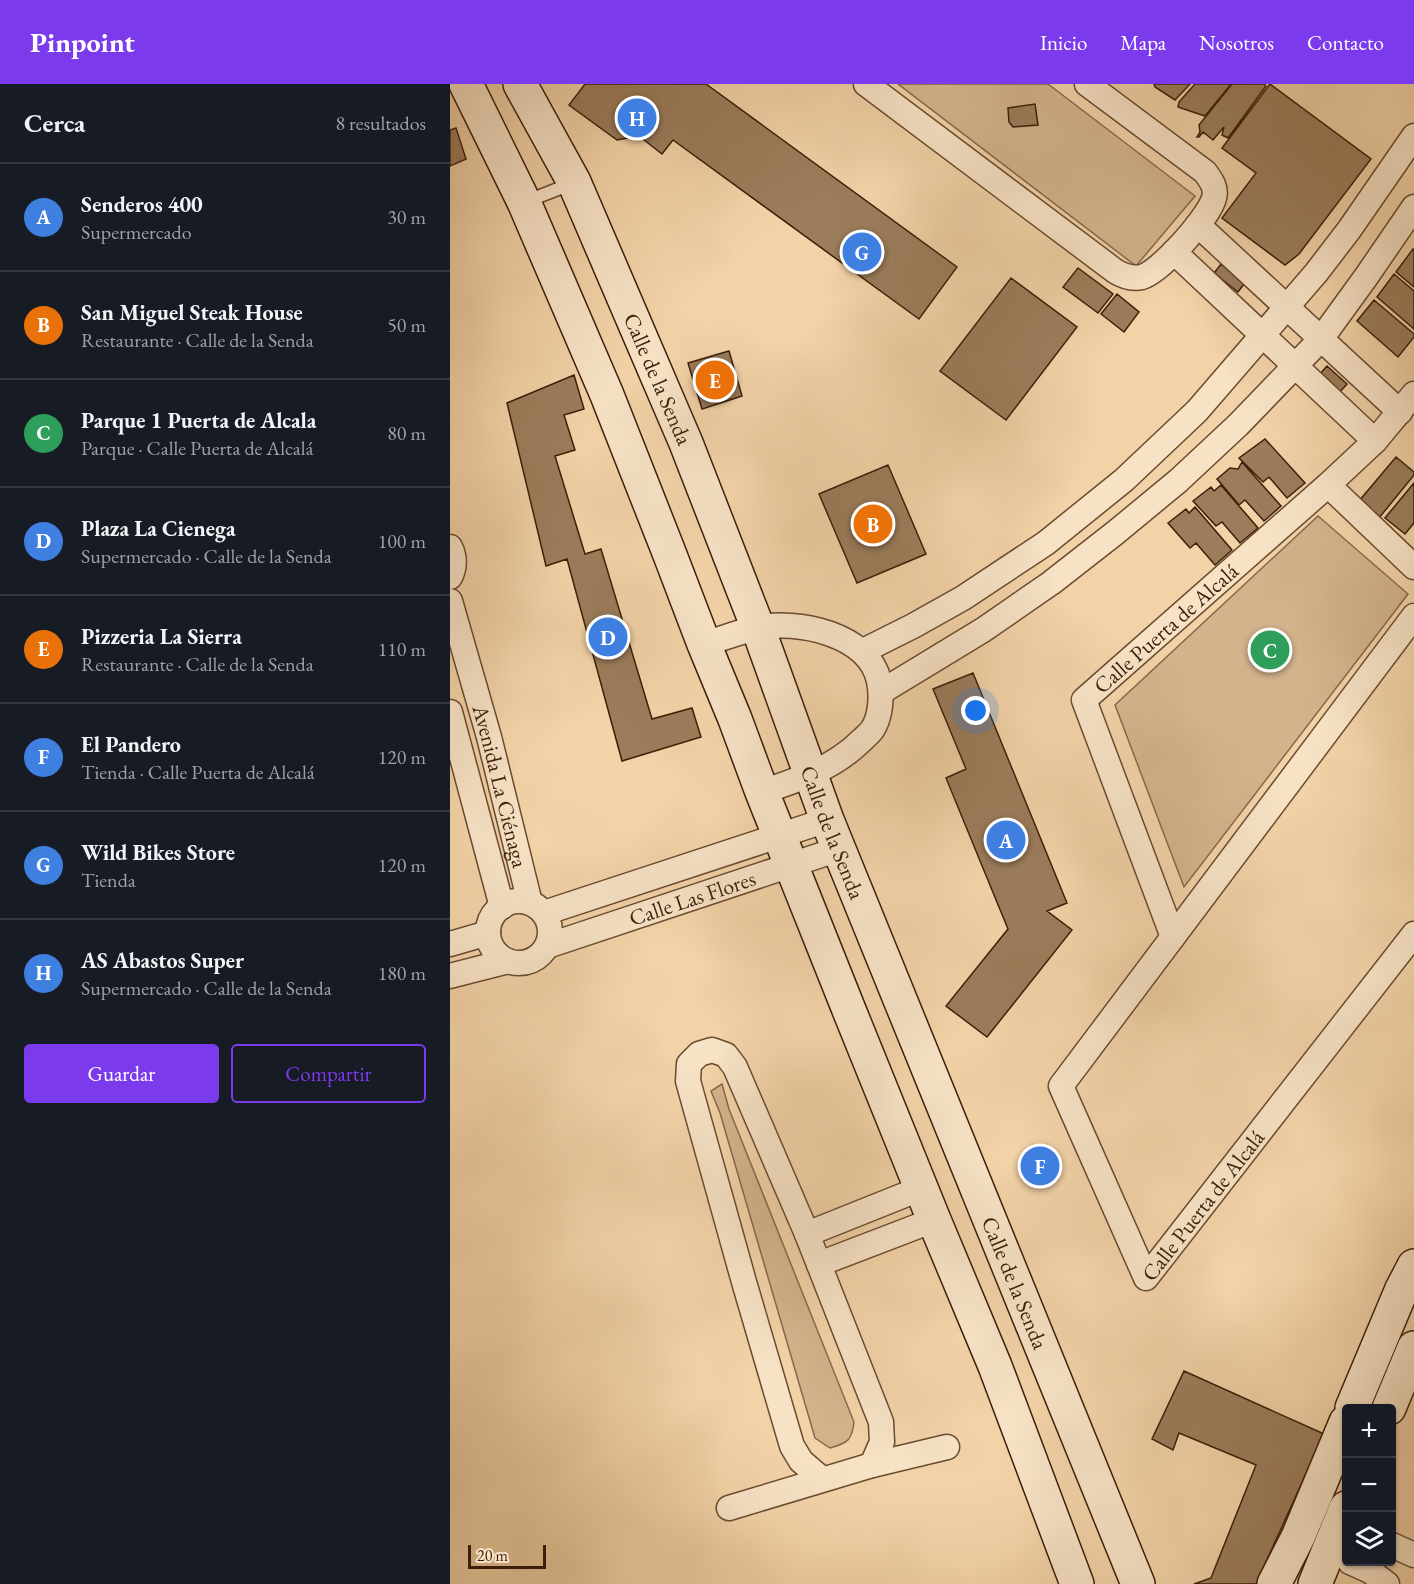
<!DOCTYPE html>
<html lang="es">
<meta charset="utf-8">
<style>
body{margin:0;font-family:"EB Garamond",serif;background:#242831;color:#f1f3f6}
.controls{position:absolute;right:18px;bottom:18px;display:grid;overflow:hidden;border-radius:6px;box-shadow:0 2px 4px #0004}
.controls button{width:54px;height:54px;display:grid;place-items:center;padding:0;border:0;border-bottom:2px solid #363941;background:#171b24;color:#f1f3f6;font:30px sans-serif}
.scale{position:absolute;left:18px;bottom:15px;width:78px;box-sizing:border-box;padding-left:6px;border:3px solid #3c1e09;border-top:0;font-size:16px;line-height:21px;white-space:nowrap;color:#3c1e09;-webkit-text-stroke:4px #f7e2c6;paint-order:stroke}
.you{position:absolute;left:526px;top:627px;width:21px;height:21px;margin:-15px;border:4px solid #fff;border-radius:50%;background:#1a73e8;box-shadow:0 0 0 9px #1a73e833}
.badge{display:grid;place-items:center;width:39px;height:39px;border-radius:50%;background:#7c3aed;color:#fff;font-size:20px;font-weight:700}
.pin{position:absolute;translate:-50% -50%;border:3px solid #fff;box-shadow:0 2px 6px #0006}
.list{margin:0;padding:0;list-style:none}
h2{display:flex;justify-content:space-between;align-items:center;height:78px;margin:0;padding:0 24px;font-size:26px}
h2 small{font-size:20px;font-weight:400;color:#9ea1a6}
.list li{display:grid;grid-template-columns:39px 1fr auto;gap:18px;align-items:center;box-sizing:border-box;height:108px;padding:0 24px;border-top:2px solid #363941}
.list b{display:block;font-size:22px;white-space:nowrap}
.list p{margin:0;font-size:20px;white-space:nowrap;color:#9ea1a6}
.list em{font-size:20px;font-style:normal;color:#9ea1a6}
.actions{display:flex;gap:12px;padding:18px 24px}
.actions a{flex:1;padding:14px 0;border:2px solid #7c3aed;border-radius:6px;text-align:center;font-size:21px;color:#7c3aed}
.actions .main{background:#7c3aed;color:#fff}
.icon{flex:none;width:33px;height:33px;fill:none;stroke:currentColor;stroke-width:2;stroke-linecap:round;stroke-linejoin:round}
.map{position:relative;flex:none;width:964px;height:1500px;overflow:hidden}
header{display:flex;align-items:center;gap:36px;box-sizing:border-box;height:84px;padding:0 30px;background:#7c3aed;color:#fff}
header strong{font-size:28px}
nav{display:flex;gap:33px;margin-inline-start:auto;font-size:21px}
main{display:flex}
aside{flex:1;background:#171b24}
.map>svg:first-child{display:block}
.green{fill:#d3b38c;stroke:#88684a;stroke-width:1.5}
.building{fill:#9b7c5b;stroke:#3c1e09;stroke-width:1.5}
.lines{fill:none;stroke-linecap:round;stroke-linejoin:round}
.service-casing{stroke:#6a4b30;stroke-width:15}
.minor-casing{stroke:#6a4b30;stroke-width:27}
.secondary-casing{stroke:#3c1e09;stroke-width:36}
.service{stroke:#f7e2c6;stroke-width:12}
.minor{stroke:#f7e2c6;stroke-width:24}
.secondary{stroke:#f7e2c6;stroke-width:33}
.labels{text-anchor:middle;stroke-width:4.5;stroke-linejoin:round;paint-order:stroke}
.street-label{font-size:22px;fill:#3c1e09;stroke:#f7e2c6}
</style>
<header>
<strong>Pinpoint</strong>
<nav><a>Inicio</a><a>Mapa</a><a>Nosotros</a><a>Contacto</a></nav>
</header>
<main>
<aside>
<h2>Cerca<small>8 resultados</small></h2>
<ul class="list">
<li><span class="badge" style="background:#3f7fe0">A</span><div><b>Senderos 400</b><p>Supermercado</p></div><em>30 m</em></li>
<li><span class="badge" style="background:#e8710a">B</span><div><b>San Miguel Steak House</b><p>Restaurante · Calle de la Senda</p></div><em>50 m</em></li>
<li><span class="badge" style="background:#2e9e5b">C</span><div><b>Parque 1 Puerta de Alcala</b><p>Parque · Calle Puerta de Alcalá</p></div><em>80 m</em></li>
<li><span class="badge" style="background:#3f7fe0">D</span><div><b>Plaza La Cienega</b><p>Supermercado · Calle de la Senda</p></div><em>100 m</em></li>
<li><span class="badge" style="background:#e8710a">E</span><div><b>Pizzeria La Sierra</b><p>Restaurante · Calle de la Senda</p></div><em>110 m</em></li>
<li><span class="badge" style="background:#3f7fe0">F</span><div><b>El Pandero</b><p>Tienda · Calle Puerta de Alcalá</p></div><em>120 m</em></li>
<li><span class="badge" style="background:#3f7fe0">G</span><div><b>Wild Bikes Store</b><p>Tienda</p></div><em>120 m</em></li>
<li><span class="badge" style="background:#3f7fe0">H</span><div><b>AS Abastos Super</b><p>Supermercado · Calle de la Senda</p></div><em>180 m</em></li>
</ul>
<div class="actions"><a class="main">Guardar</a><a>Compartir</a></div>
</aside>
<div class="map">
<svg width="964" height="1500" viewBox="0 0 964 1500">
<rect width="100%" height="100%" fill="#f2d2a7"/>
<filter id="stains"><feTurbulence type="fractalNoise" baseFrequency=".00333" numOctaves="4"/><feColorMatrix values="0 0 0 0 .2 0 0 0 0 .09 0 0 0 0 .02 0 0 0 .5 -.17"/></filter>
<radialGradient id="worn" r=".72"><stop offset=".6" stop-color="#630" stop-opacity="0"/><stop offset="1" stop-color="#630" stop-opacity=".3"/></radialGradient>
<!-- green -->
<path class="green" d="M 448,0 L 598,0 L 745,112 L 686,182 Z
M 868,432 L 958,510 L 734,803 L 665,621 Z
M 272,1000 L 279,1025 L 404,1338 C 402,1356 398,1359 380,1364 L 365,1354 L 270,1029 L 261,1007 Z"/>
<!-- building -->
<path class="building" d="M 135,0 L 256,0 L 507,183 L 469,235 L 223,56 L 212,70 L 189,52 L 167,56 L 119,21 Z
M 704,0 L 740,0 L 725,16 L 705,3 Z
M 745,0 L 781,0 L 755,32 L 728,23 L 729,18 Z
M 782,0 L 814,0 L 816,2 L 778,54 L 772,51 L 774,43 L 763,56 L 753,48 L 749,53 L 747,53 L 750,48 L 749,41 Z
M 820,0 L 921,75 L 849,170 L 835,181 L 772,134 L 806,89 L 772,64 Z
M 585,20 L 588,41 L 563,43 L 559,38 L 558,24 Z
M 6,44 L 16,75 L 0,82 L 0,46 Z
M 963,165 L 964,166 L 964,203 L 946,188 Z
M 771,180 L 794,200 L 788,208 L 764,189 Z
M 628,184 L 663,210 L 648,229 L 613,203 Z
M 944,190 L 964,207 L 964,245 L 927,213 Z
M 561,194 L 627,243 L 556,336 L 490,287 Z
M 667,210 L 689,228 L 674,248 L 651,230 Z
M 924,216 L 964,250 L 964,253 L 948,273 L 907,237 Z
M 279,267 L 292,312 L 252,325 L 238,279 Z
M 877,282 L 897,300 L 888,310 L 869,291 Z
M 124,291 L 134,325 L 114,331 L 125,366 L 105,372 L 135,470 L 151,465 L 202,635 L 242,624 L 251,653 L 172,677 L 117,475 L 96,482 L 57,319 Z
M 815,355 L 855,399 L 837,414 L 819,393 L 813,398 L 789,374 Z
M 946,373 L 964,388 L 964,391 L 929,434 L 909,417 Z
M 792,378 L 831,422 L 814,437 L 795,416 L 789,421 L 767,395 L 780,384 L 788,385 Z
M 438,381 L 476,470 L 407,499 L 369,410 Z
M 964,399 L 964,439 L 955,450 L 935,434 Z
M 771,401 L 808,444 L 790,459 L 772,438 L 766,442 L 743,417 L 761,403 L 764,407 Z
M 745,423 L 782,466 L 765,481 L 746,459 L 740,464 L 718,439 L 736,425 L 739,429 Z
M 523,589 L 617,819 L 597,827 L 622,846 L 537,953 L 496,922 L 558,845 L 496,694 L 516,685 L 483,605 Z
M 734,1287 L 874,1350 L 806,1500 L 744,1500 L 761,1494 L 806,1381 L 729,1349 L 723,1366 L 702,1355 Z"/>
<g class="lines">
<!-- service casing -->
<g class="service-casing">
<path id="service" d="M 75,118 L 123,99"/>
</g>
<!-- minor casing -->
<g class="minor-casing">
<g id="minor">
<path d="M 416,0 L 665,187 C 673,192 682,195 692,193 C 711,187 759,133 764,114 C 767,104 761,96 755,88 L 637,0"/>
<path d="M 748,141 L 950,328"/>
<path d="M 724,168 L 925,357"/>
<path d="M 878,401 L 964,483"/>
<path d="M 0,463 C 5,472 5,484 0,493"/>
<path id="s1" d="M 0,517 L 39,653 L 80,819"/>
<path id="s2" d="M 964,532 L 611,1002 L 696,1194 L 964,850"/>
<path d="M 254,560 C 271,555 289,548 306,544 C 347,535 419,550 429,597 C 432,612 431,633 422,646 C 419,650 415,653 412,656 C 384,684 348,696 312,708"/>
<path d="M 413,567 L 463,542 L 513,514 L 596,459 L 674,396 L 747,327 L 866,189 L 899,146 L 964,52"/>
<path d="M 431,608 L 533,546 L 601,499 L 665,449 L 728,397 L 788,341 L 871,255 L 916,193 L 964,123"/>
<path d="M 0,628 L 52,823"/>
<circle cx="69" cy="848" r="31"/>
<path d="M 94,829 L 377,736"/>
<path id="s3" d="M 723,853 L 634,616 L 878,401 L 925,357 L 964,310"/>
<path d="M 0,860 L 38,849"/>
<path id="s4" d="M 97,862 L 389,765"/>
<path d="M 0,892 L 58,877"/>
<path d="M 357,1150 L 472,1104"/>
<path d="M 369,1180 L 484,1136"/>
<path d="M 372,1395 L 351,1377 L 342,1362 L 294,1198 L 238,997 L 239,980 L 249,970 L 262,966 L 276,971 L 285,983 L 357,1150 L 431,1338 L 432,1358 L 422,1381"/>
<path d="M 279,1424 L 422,1381 L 497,1363"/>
<path d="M 942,1461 L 964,1471"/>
<path d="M 900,1478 L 920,1487 L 937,1500"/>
</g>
</g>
<!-- secondary casing -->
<g class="secondary-casing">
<g id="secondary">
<path d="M 16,0 L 74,118 L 157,311 L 220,471 L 254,560 L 285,635 L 312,708 L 397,921 L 484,1136 L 545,1282 L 627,1500"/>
<path id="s5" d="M 70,0 L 124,98 L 236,359 L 308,544 L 377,736 L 688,1500"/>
<path d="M 902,1324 L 952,1205 L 964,1182"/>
<path d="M 939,1324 L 964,1264"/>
<path d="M 824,1500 L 848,1453 L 896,1338"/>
<path d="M 865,1500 L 896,1424"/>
</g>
</g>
<!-- service -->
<use href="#service" class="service"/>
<!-- minor -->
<use href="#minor" class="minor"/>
<!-- secondary -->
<use href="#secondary" class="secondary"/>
</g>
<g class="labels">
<!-- street labels -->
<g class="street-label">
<text dy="8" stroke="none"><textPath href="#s5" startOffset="326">Calle de la Senda</textPath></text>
<text dy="8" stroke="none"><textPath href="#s3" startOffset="362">Calle Puerta de Alcalá</textPath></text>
<text dy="8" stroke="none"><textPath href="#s1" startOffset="192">Avenida La Ciénaga</textPath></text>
<text dy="8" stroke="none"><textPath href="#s5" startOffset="812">Calle de la Senda</textPath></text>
<text dy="8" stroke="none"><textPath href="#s4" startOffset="153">Calle Las Flores</textPath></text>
<text dy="8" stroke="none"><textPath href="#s2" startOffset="890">Calle Puerta de Alcalá</textPath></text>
<text dy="8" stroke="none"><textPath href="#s5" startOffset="1298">Calle de la Senda</textPath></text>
</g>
</g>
<rect width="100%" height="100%" filter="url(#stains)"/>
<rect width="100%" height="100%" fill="url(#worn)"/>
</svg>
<div class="controls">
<button>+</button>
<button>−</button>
<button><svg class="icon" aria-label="layers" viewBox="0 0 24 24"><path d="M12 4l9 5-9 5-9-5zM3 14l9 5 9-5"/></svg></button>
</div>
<div class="scale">20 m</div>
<div class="you"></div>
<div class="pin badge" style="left:556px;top:756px;background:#3f7fe0">A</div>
<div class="pin badge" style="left:423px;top:440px;background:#e8710a">B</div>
<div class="pin badge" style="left:820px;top:566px;background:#2e9e5b">C</div>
<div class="pin badge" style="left:158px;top:553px;background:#3f7fe0">D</div>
<div class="pin badge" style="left:265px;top:296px;background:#e8710a">E</div>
<div class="pin badge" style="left:590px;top:1082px;background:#3f7fe0">F</div>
<div class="pin badge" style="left:412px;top:168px;background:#3f7fe0">G</div>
<div class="pin badge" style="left:187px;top:34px;background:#3f7fe0">H</div>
</div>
</main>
